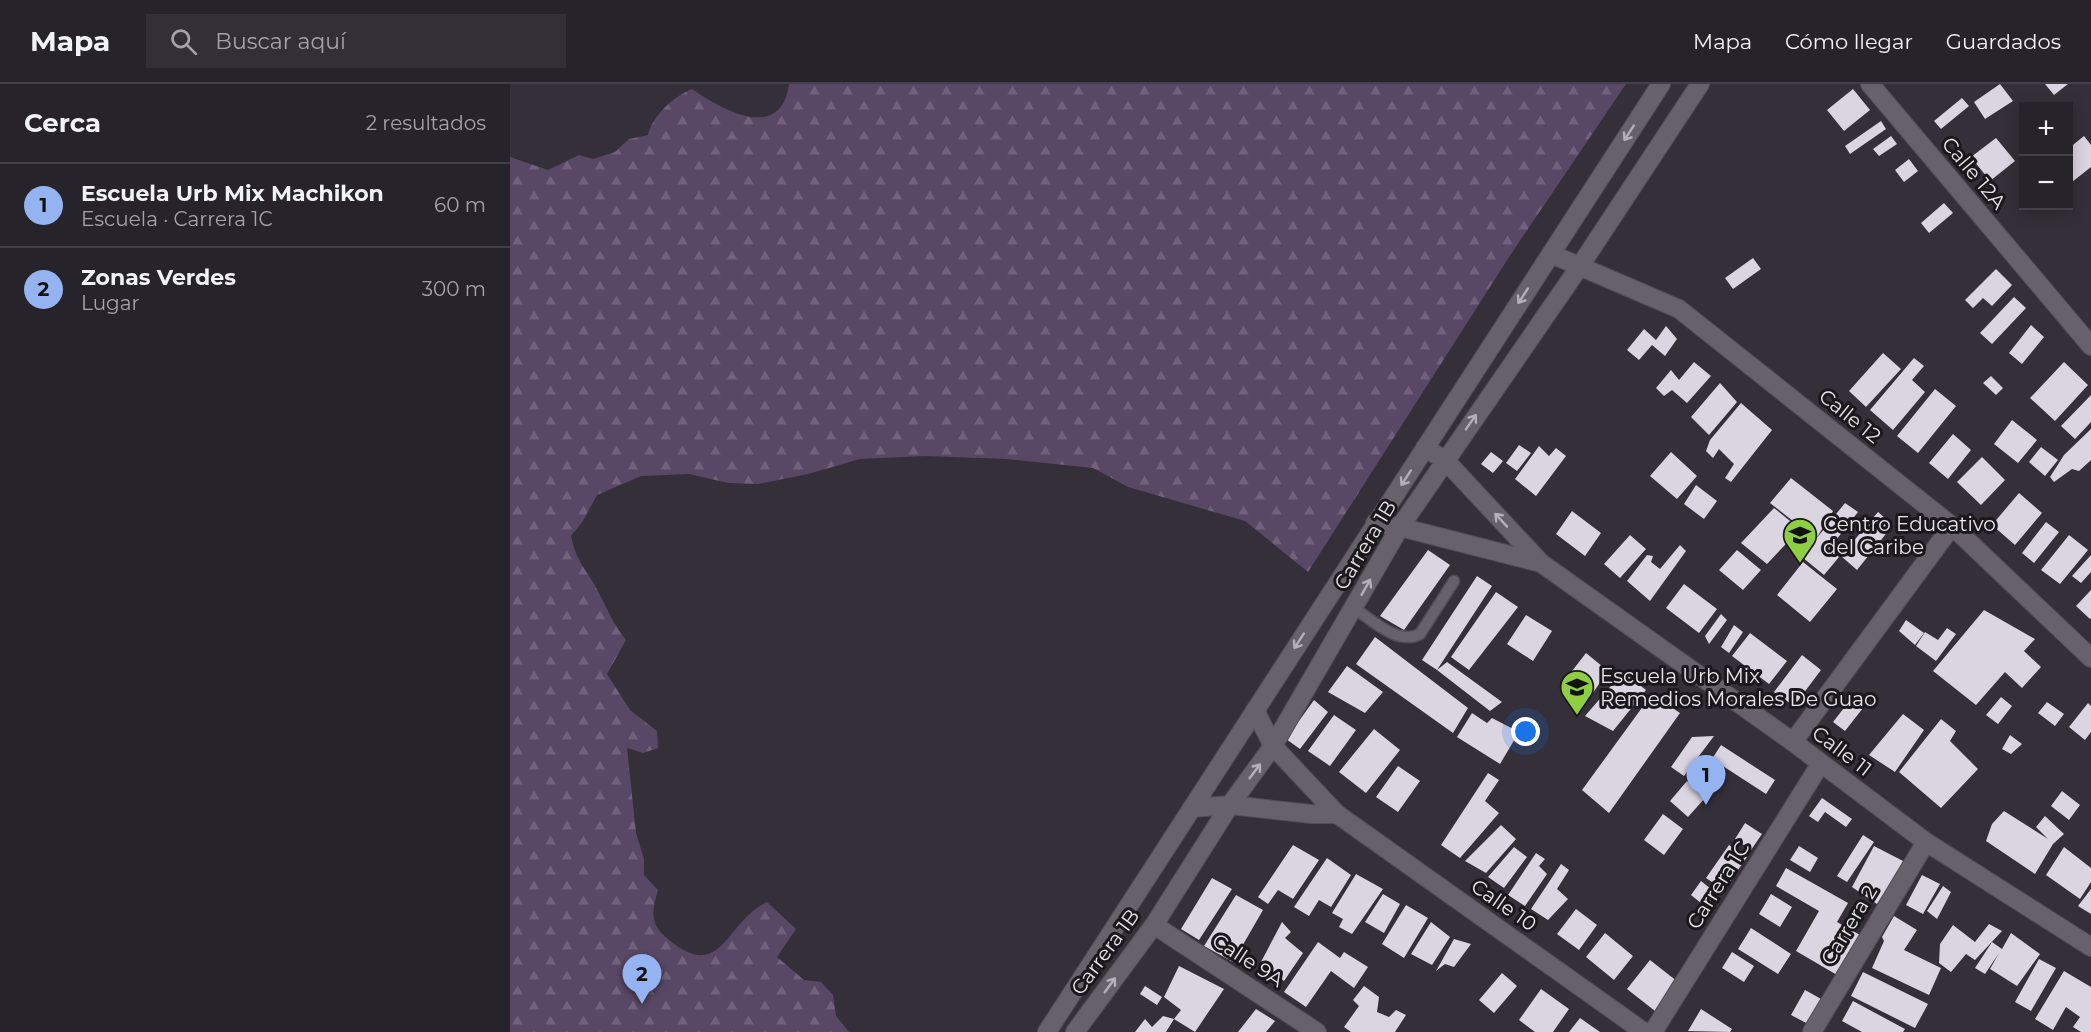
<!DOCTYPE html>
<html lang="es">
<meta charset="utf-8">
<style>
body{margin:0;font-family:Montserrat,sans-serif;background:#332f36;color:#f1f3f6}
.controls{position:absolute;right:18px;top:18px;display:grid;overflow:hidden;border-radius:0px;box-shadow:0 3px 15px #0003}
.controls button{width:54px;height:54px;display:grid;place-items:center;padding:0;border:0;border-bottom:2px solid #434047;background:#27232a;color:#f1f3f6;font:30px sans-serif}
.you{position:absolute;left:1016px;top:648px;width:21px;height:21px;margin:-15px;border:4px solid #fff;border-radius:50%;background:#1a73e8;box-shadow:0 0 0 9px #1a73e833}
.badge{display:grid;place-items:center;width:39px;height:39px;border-radius:50%;background:#95b2f1;color:#111;font-size:20px;font-weight:700}
.pin{position:absolute;translate:-50% -50px;filter:drop-shadow(0 2px 3px #0008)}
.pin::after{content:'';position:absolute;top:32px;width:21px;height:18px;background:inherit;clip-path:polygon(0 0,100% 0,50% 100%)}
.list{margin:0;padding:0;list-style:none}
h2{display:flex;justify-content:space-between;align-items:center;height:78px;margin:0;padding:0 24px;font-size:26px}
h2 small{font-size:20px;font-weight:400;color:#a4a4a8}
.list li{display:grid;grid-template-columns:39px 1fr auto;gap:18px;align-items:center;box-sizing:border-box;height:84px;padding:0 24px;border-top:2px solid #434047}
.list b{display:block;font-size:22px;white-space:nowrap}
.list p{margin:0;font-size:20px;white-space:nowrap;color:#a4a4a8}
.list em{font-size:20px;font-style:normal;color:#a4a4a8}
.icon{flex:none;width:33px;height:33px;fill:none;stroke:currentColor;stroke-width:2;stroke-linecap:round;stroke-linejoin:round}
.map{position:relative;flex:none;width:1581px;height:948px;overflow:hidden}
header{display:flex;align-items:center;gap:36px;box-sizing:border-box;height:84px;padding:0 30px;background:#27232a;border-bottom:2px solid #434047}
header strong{font-size:28px}
nav{display:flex;gap:33px;margin-inline-start:auto;font-size:21px}
.search{width:420px;height:54px;background:#332f36;display:flex;align-items:center;gap:15px;box-sizing:border-box;padding:0 21px;border-radius:0px;color:#a4a4a8;font-size:22px}
main{display:flex}
aside{flex:1;background:#27232a}
.map>svg:first-child{display:block}
.forest{fill:url(#forest-firs)}
.building{fill:#dbd4e1}
.lines{fill:none;stroke-linecap:round;stroke-linejoin:round}
.service-casing{stroke:#514c55;stroke-width:13}
.minor-casing{stroke:#514c55;stroke-width:20}
.tertiary-casing{stroke:#514c55;stroke-width:20}
.service{stroke:#67616c;stroke-width:10}
.minor{stroke:#67616c;stroke-width:18}
.tertiary{stroke:#67616c;stroke-width:18}
.oneway{stroke:#b4b0b8}
.labels{text-anchor:middle;stroke-width:6;stroke-linejoin:round;paint-order:stroke}
.street-label{font-size:20px;fill:#e7e4ea;stroke:#1a181c}
.poi-label{font-size:20px;fill:#e7e4ea;stroke:#1a181c;text-anchor:start}
</style>
<header>
<strong>Mapa</strong>
<div class="search"><svg class="icon" aria-label="search" viewBox="0 0 24 24"><circle cx="10" cy="10" r="6"/><path d="M15 15l6 6"/></svg>Buscar aquí</div>
<nav><a>Mapa</a><a>Cómo llegar</a><a>Guardados</a></nav>
</header>
<main>
<aside>
<h2>Cerca<small>2 resultados</small></h2>
<ul class="list">
<li><span class="badge">1</span><div><b>Escuela Urb Mix Machikon</b><p>Escuela · Carrera 1C</p></div><em>60 m</em></li>
<li><span class="badge">2</span><div><b>Zonas Verdes</b><p>Lugar</p></div><em>300 m</em></li>
</ul>
</aside>
<div class="map">
<svg width="1581" height="948" viewBox="0 0 1581 948">
<defs>
<pattern id="forest-firs" width="22" height="20" patternUnits="userSpaceOnUse" patternTransform="scale(1.5)"><rect width="22" height="20" fill="#594766"/><path d="M5 1l3.5 6h-7zM16 11l3.5 6h-7z" fill="#71617c"/></pattern>
</defs>
<rect width="100%" height="100%" fill="#342f38"/>
<!-- forest -->
<path class="forest" d="M 279,0 L 1116,0 L 1001,170 L 798,488 L 735,437 L 618,403 L 583,384 L 497,375 L 415,372 L 350,375 L 298,390 L 248,400 L 218,399 L 179,390 L 131,392 L 87,411 L 73,437 L 61,452 C 67,481 78,486 90,511 C 98,527 104,541 116,556 L 97,590 L 120,626 L 147,647 L 148,664 L 133,669 L 117,664 L 126,749 L 134,775 L 134,791 L 148,806 C 142,827 139,840 158,855 C 212,901 216,836 257,818 L 286,845 L 267,873 L 294,896 L 311,898 L 323,911 L 326,932 L 339,948 L 0,948 L 0,73 L 38,86 L 69,71 L 83,75 L 105,68 L 119,55 L 138,51 C 142,32 164,12 182,5 C 212,26 271,59 279,0 Z"/>
<!-- building -->
<path class="building" d="M 1490,0 L 1503,17 L 1475,35 L 1464,18 Z
M 1535,0 L 1558,0 L 1544,11 Z
M 1343,5 L 1360,26 L 1334,47 L 1317,26 Z
M 1452,14 L 1459,22 L 1431,45 L 1424,37 Z
M 1371,37 L 1376,45 L 1340,70 L 1335,62 Z
M 1381,52 L 1387,60 L 1369,72 L 1363,65 Z
M 1574,52 L 1581,61 L 1581,83 L 1562,98 L 1558,93 L 1558,65 Z
M 1486,54 L 1505,77 L 1480,97 L 1461,73 Z
M 1399,75 L 1408,87 L 1394,98 L 1385,86 Z
M 1434,119 L 1443,129 L 1419,149 L 1411,139 Z
M 1243,174 L 1251,185 L 1223,205 L 1215,194 Z
M 1486,185 L 1502,201 L 1482,222 L 1473,214 L 1463,224 L 1455,216 Z
M 1504,213 L 1516,224 L 1482,260 L 1470,249 Z
M 1521,241 L 1534,253 L 1512,280 L 1499,269 Z
M 1156,242 L 1167,255 L 1155,272 L 1142,261 L 1129,276 L 1117,266 L 1134,245 L 1146,256 Z
M 1373,269 L 1391,285 L 1356,323 L 1339,307 Z
M 1404,274 L 1414,282 L 1402,296 L 1415,308 L 1383,346 L 1360,326 Z
M 1184,278 L 1201,292 L 1177,319 L 1162,306 L 1154,312 L 1146,304 L 1161,286 L 1169,296 Z
M 1554,278 L 1578,301 L 1545,337 L 1520,314 Z
M 1481,292 L 1493,304 L 1486,311 L 1473,299 Z
M 1210,299 L 1227,318 L 1199,351 L 1181,333 Z
M 1425,305 L 1446,322 L 1408,369 L 1387,352 Z
M 1581,311 L 1581,338 L 1565,355 L 1551,342 Z
M 1231,319 L 1262,346 L 1221,398 L 1215,394 L 1224,380 L 1209,365 L 1203,374 L 1196,367 L 1200,356 Z
M 1502,336 L 1527,356 L 1508,379 L 1484,360 Z
M 1581,345 L 1581,376 L 1569,387 L 1562,385 L 1544,398 L 1540,393 L 1554,371 Z
M 1443,350 L 1461,366 L 1438,395 L 1419,379 Z
M 1009,361 L 1021,369 L 1007,387 L 996,379 Z
M 1029,362 L 1039,372 L 1046,364 L 1056,372 L 1026,412 L 1005,395 Z
M 1531,363 L 1548,376 L 1535,392 L 1519,378 Z
M 981,368 L 993,377 L 983,389 L 971,380 Z
M 1161,368 L 1187,392 L 1167,415 L 1140,392 Z
M 1472,373 L 1495,396 L 1471,421 L 1447,398 Z
M 1281,394 L 1323,427 L 1306,455 L 1335,419 L 1348,428 L 1319,465 L 1329,473 L 1314,491 L 1292,473 L 1306,455 L 1260,419 Z
M 1186,401 L 1207,417 L 1194,435 L 1174,420 Z
M 1509,409 L 1532,429 L 1505,461 L 1482,441 Z
M 1264,424 L 1290,445 L 1257,480 L 1231,459 Z
M 1062,427 L 1091,449 L 1075,472 L 1046,450 Z
M 1368,428 L 1383,441 L 1347,486 L 1331,472 Z
M 1536,438 L 1549,448 L 1524,479 L 1512,469 Z
M 1120,451 L 1136,465 L 1110,494 L 1094,480 Z
M 1559,451 L 1578,466 L 1550,500 L 1531,486 Z
M 1170,461 L 1176,467 L 1140,517 L 1117,497 L 1137,471 L 1143,472 L 1141,478 L 1150,485 Z
M 918,466 L 940,481 L 894,546 L 870,532 Z
M 1227,466 L 1251,486 L 1233,506 L 1209,486 Z
M 1581,471 L 1581,488 L 1571,499 L 1562,492 Z
M 1293,478 L 1327,505 L 1300,538 L 1267,511 Z
M 967,492 L 982,502 L 927,586 L 912,576 Z
M 1174,500 L 1207,525 L 1189,549 L 1156,524 Z
M 1581,506 L 1581,534 L 1580,535 L 1566,522 Z
M 986,508 L 1008,523 L 959,586 L 941,573 Z
M 1474,526 L 1525,555 L 1514,567 L 1531,583 L 1512,604 L 1495,588 L 1466,621 L 1423,587 Z
M 1211,530 L 1217,536 L 1199,560 L 1195,552 Z
M 1016,531 L 1042,547 L 1023,577 L 997,560 Z
M 1396,536 L 1414,549 L 1405,561 L 1389,547 Z
M 1224,541 L 1233,548 L 1219,569 L 1211,563 Z
M 1437,544 L 1446,550 L 1426,577 L 1406,562 L 1415,548 L 1428,556 Z
M 1240,549 L 1277,577 L 1259,600 L 1222,572 Z
M 865,553 L 958,624 L 943,649 L 846,580 Z
M 1076,569 L 1098,587 L 1078,616 L 1052,600 Z
M 1292,571 L 1311,586 L 1284,622 L 1264,608 Z
M 937,578 L 992,618 L 980,627 L 927,586 Z
M 837,582 L 873,608 L 855,629 L 818,608 Z
M 1113,588 L 1136,606 L 1103,647 L 1075,632 Z
M 1142,610 L 1170,629 L 1099,729 L 1072,706 Z
M 1491,613 L 1502,622 L 1488,640 L 1476,631 Z
M 1341,615 L 1353,624 L 1335,647 L 1323,638 Z
M 804,616 L 818,628 L 790,665 L 776,655 Z
M 1537,618 L 1554,630 L 1545,642 L 1528,629 Z
M 1578,619 L 1581,622 L 1581,648 L 1575,656 L 1559,643 Z
M 962,629 L 977,639 L 982,634 L 1009,648 L 990,680 L 947,653 Z
M 1393,630 L 1414,646 L 1385,688 L 1359,671 Z
M 824,631 L 846,646 L 820,682 L 798,667 Z
M 1431,635 L 1446,647 L 1440,657 L 1468,685 L 1431,724 L 1389,688 Z
M 864,645 L 890,666 L 856,709 L 829,688 Z
M 1500,651 L 1512,660 L 1501,670 L 1492,665 Z
M 1204,652 L 1174,692 L 1161,683 L 1182,653 Z
M 1211,661 L 1265,696 L 1256,710 L 1202,675 Z
M 888,682 L 910,697 L 888,728 L 866,713 Z
M 978,689 L 989,696 L 975,717 L 989,729 L 950,774 L 931,761 Z
M 1177,697 L 1195,714 L 1178,733 L 1160,717 Z
M 1552,707 L 1570,721 L 1559,736 L 1541,722 Z
M 1312,714 L 1342,735 L 1336,743 L 1315,728 L 1308,738 L 1299,732 Z
M 1494,727 L 1538,755 L 1526,743 L 1535,732 L 1554,750 L 1543,760 L 1525,790 L 1476,757 L 1482,740 Z
M 1153,730 L 1173,745 L 1154,771 L 1134,756 Z
M 1235,739 L 1252,750 L 1241,766 L 1225,755 Z
M 991,741 L 1006,755 L 976,789 L 955,777 Z
M 1353,751 L 1364,758 L 1337,798 L 1327,792 Z
M 783,761 L 809,776 L 783,815 L 768,806 L 758,820 L 748,813 Z
M 1219,761 L 1237,773 L 1214,806 L 1196,794 Z
M 1289,762 L 1308,774 L 1300,788 L 1280,776 Z
M 1364,762 L 1395,778 L 1367,820 L 1342,803 Z
M 1004,763 L 1017,773 L 994,804 L 978,793 Z
M 1554,763 L 1581,784 L 1581,798 L 1570,815 L 1536,791 Z
M 1026,769 L 1035,775 L 1029,782 L 1037,790 L 1015,822 L 998,811 Z
M 817,774 L 841,791 L 821,823 L 809,816 L 799,832 L 784,823 Z
M 1051,780 L 1059,786 L 1047,805 L 1058,815 L 1038,836 L 1021,825 Z
M 1276,784 L 1338,819 L 1327,838 L 1350,851 L 1327,891 L 1286,867 L 1309,827 L 1266,802 Z
M 846,790 L 873,805 L 842,850 L 829,843 L 833,835 L 822,829 Z
M 1412,791 L 1430,800 L 1413,830 L 1396,821 Z
M 702,794 L 722,805 L 689,856 L 671,845 Z
M 1191,797 L 1206,809 L 1196,823 L 1181,811 Z
M 1433,802 L 1441,808 L 1427,835 L 1417,827 Z
M 1581,805 L 1581,830 L 1568,822 Z
M 873,810 L 890,820 L 874,849 L 855,838 Z
M 1261,810 L 1282,823 L 1270,843 L 1249,830 Z
M 726,811 L 753,826 L 723,878 L 694,862 Z
M 896,821 L 918,834 L 894,874 L 872,860 Z
M 1066,825 L 1087,841 L 1069,866 L 1047,850 Z
M 1384,832 L 1407,846 L 1394,866 L 1431,884 L 1419,911 L 1362,884 L 1374,857 L 1372,853 Z
M 772,838 L 781,848 L 775,854 L 793,869 L 774,897 L 751,878 Z
M 921,838 L 940,853 L 922,881 L 901,870 Z
M 1479,840 L 1492,847 L 1465,876 L 1456,870 L 1441,888 L 1429,879 L 1430,860 L 1443,841 L 1465,858 Z
M 1241,844 L 1281,870 L 1268,890 L 1228,865 Z
M 1095,849 L 1123,872 L 1104,896 L 1076,873 Z
M 1501,849 L 1530,870 L 1507,902 L 1480,885 L 1489,869 L 1475,890 L 1465,884 L 1482,858 L 1492,865 Z
M 944,855 L 961,860 L 944,883 L 935,880 L 926,887 Z
M 808,858 L 830,874 L 834,868 L 858,883 L 844,904 L 821,887 L 796,923 L 774,908 Z
M 1222,868 L 1244,882 L 1234,898 L 1212,884 Z
M 1529,875 L 1546,884 L 1521,927 L 1505,918 Z
M 1140,876 L 1168,898 L 1145,927 L 1117,905 Z
M 669,882 L 714,905 L 685,948 L 664,935 L 656,948 L 625,948 L 635,935 L 642,943 L 653,932 L 664,935 L 671,926 L 654,913 Z
M 1554,887 L 1581,903 L 1581,948 L 1571,948 L 1563,943 L 1570,933 L 1556,923 L 1543,946 L 1525,935 Z
M 1353,888 L 1418,920 L 1405,944 L 1341,912 Z
M 992,889 L 1007,902 L 984,929 L 969,916 Z
M 635,902 L 652,913 L 647,921 L 630,910 Z
M 854,902 L 869,913 L 867,928 L 879,933 L 886,926 L 896,931 L 885,948 L 841,948 L 834,943 L 849,922 L 843,916 Z
M 1031,905 L 1059,925 L 1043,948 L 1025,948 L 1009,936 Z
M 1295,906 L 1313,916 L 1300,941 L 1281,931 Z
M 1343,917 L 1395,945 L 1393,948 L 1352,948 L 1332,937 Z
M 746,925 L 765,937 L 756,948 L 728,948 Z
M 1191,925 L 1222,945 L 1220,948 L 1178,947 Z
M 1070,934 L 1090,948 L 1059,948 Z"/>
<g class="lines">
<!-- service casing -->
<g class="service-casing">
<path id="service" d="M 844,524 C 862,536 888,562 910,550 L 944,497"/>
</g>
<!-- minor casing -->
<g class="minor-casing">
<path id="minor" d="M 1360,0 L 1581,262
M 1041,170 L 1169,225 L 1442,442 L 1581,574
M 915,364 L 935,376 L 1031,479 L 1283,658 L 1416,758 L 1581,863
M 865,439 L 890,443 L 1031,479
M 745,626 L 763,662 L 827,730 L 1134,948
M 1283,658 L 1442,442
M 682,724 L 720,721 L 801,730 L 827,730
M 644,841 L 807,948
M 1143,948 L 1311,679
M 1302,948 L 1416,758"/>
</g>
<!-- tertiary casing -->
<g class="tertiary-casing">
<path id="tertiary" d="M 537,948 L 1151,0
M 565,948 L 644,841 L 720,721 L 763,662 L 890,443 L 1070,182 L 1190,0"/>
</g>
<!-- service -->
<use href="#service" class="service"/>
<!-- minor -->
<use href="#minor" class="minor"/>
<!-- tertiary -->
<use href="#tertiary" class="tertiary"/>
</g>
<!-- one-way arrows -->
<defs><path id="oneway-shaft" d="M-6 0H5M1.5-3L5.5 0L1.5 3" fill="none" stroke-width="1.6" stroke-linecap="round" stroke-linejoin="round" transform="scale(1.5)"/></defs>
<g class="oneway">
<use href="#oneway-shaft" transform="translate(1119 49) rotate(123)"/>
<use href="#oneway-shaft" transform="translate(1013 212) rotate(123)"/>
<use href="#oneway-shaft" transform="translate(961 338) rotate(-55)"/>
<use href="#oneway-shaft" transform="translate(896 394) rotate(123)"/>
<use href="#oneway-shaft" transform="translate(991 436) rotate(-133)"/>
<use href="#oneway-shaft" transform="translate(856 503) rotate(-60)"/>
<use href="#oneway-shaft" transform="translate(789 557) rotate(123)"/>
<use href="#oneway-shaft" transform="translate(745 687) rotate(-53)"/>
<use href="#oneway-shaft" transform="translate(600 901) rotate(-54)"/>
</g>
<!-- icons -->
<defs>
<g id="school-pin" transform="scale(1.725)"><path d="M0 17L-7.5 6A9.5 9.5 0 1 1 7.5 6Z" fill="#8fcd42" stroke="#1a181c"/><path d="M0-5L7-2L0 1L-7-2ZM-4 1L0 2.5L4 1V4Q0 6-4 4Z" fill="#111"/></g>
</defs>
<g fill-rule="evenodd">
<use href="#school-pin" x="1290" y="451"/>
<use href="#school-pin" x="1067" y="603"/>
</g>
<g class="labels">
<!-- street labels -->
<g class="street-label">
<text transform="translate(1464 89) rotate(50)" y="7">Calle 12A</text>
<text transform="translate(1340 332) rotate(39)" y="7">Calle 12</text>
<text transform="translate(855 461) rotate(-59)" y="7">Carrera 1B</text>
<text transform="translate(1332 667) rotate(37)" y="7">Calle 11</text>
<text transform="translate(1208 801) rotate(-58)" y="7">Carrera 1C</text>
<text transform="translate(994 821) rotate(35)" y="7">Calle 10</text>
<text transform="translate(1339 841) rotate(-59)" y="7">Carrera 2</text>
<text transform="translate(595 868) rotate(-54)" y="7">Carrera 1B</text>
<text transform="translate(738 876) rotate(33)" y="7">Calle 9A</text>
</g>
<!-- poi labels -->
<g class="poi-label">
<text x="1313" y="447">Centro Educativo<tspan x="1313" dy="23">del Caribe</tspan></text>
<text x="1090" y="599">Escuela Urb Mix<tspan x="1090" dy="23">Remedios Morales De Guao</tspan></text>
</g>
</g>
</svg>
<div class="controls">
<button>+</button>
<button>−</button>
</div>
<div class="you"></div>
<div class="pin badge" style="left:1196px;top:721px">1</div>
<div class="pin badge" style="left:132px;top:920px">2</div>
</div>
</main>
